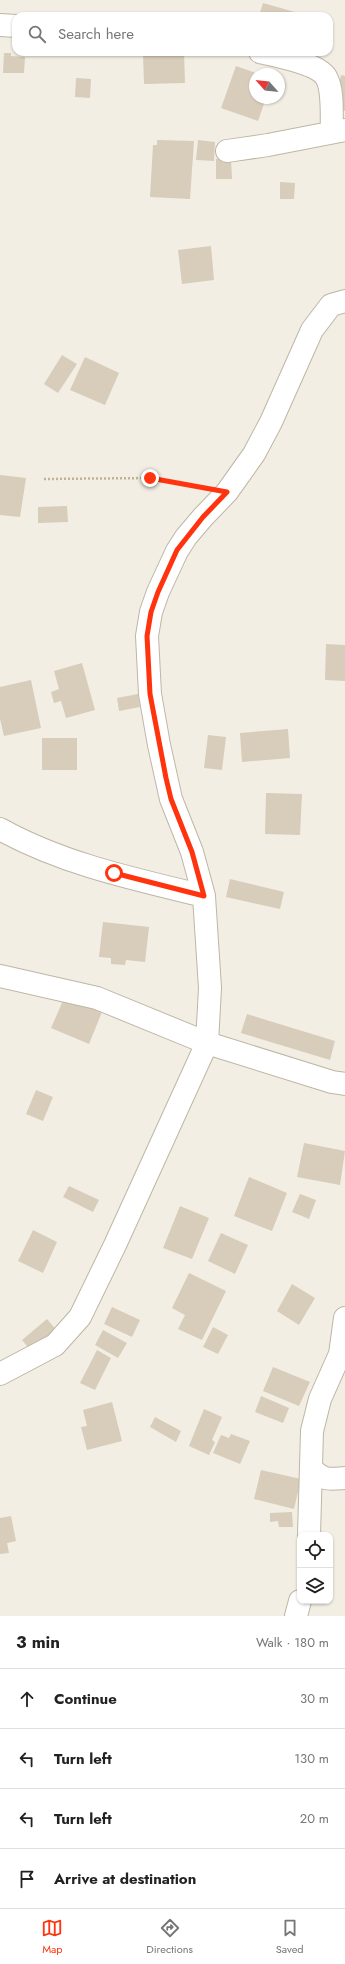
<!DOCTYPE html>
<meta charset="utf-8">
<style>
body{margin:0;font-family:Jost,sans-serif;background:#f2f2f2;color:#222}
.controls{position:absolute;right:12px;bottom:12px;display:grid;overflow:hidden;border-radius:8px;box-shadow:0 1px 3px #0004}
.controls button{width:36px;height:36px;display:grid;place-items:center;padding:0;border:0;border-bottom:1px solid #e0e0e0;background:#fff;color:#222;font:20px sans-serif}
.compass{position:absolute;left:249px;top:68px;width:36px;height:36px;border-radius:50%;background:#fff;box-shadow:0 1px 3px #0004;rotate:297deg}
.stop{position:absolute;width:12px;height:12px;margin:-9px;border:3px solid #ff330d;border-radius:50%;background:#fff}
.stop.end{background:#ff330d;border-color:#fff;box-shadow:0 1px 4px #0008}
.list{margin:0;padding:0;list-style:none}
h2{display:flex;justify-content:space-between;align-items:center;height:52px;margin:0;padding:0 16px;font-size:17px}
h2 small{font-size:13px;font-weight:400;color:#767676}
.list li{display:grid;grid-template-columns:26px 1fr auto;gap:12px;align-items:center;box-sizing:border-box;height:60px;padding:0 16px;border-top:1px solid #e0e0e0}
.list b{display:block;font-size:15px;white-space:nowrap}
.list em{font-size:13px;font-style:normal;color:#767676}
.icon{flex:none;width:22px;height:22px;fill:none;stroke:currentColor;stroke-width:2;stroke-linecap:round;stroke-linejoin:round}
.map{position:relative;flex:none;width:345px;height:1616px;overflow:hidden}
.search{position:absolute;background:#fff;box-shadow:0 1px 3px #0004;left:12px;right:12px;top:12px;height:44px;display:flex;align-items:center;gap:10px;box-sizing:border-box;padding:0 14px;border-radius:12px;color:#767676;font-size:15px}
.sheet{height:292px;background:#fff}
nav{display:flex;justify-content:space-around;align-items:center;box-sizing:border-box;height:56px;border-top:1px solid #e0e0e0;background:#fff;font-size:11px;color:#767676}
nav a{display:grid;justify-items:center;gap:2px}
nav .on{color:#ff330d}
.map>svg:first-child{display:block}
.building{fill:#d8ccba}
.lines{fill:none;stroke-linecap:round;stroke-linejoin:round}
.street-casing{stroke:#beb6a5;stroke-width:24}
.path{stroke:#c1b295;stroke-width:2.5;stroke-dasharray:2 2;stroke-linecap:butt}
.street{stroke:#fff;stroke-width:22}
.route{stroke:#ff330d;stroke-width:5}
</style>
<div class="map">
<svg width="345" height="1616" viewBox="0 0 345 1616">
<rect width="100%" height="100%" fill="#f3eee3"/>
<!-- building -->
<path class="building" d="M 263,3 L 309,16 L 259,16 Z
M 184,52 L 185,83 L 144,84 L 143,54 Z
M 4,53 L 11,53 L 11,56 L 25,57 L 24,73 L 3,73 Z
M 236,66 L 259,74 L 255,74 L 255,98 L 266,98 L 258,121 L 221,108 Z
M 341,75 L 345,76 L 345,111 L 335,109 Z
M 76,78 L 91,79 L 90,98 L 75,97 Z
M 157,140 L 194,141 L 190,199 L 150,197 L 153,145 L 157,145 Z
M 198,140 L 215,142 L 214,161 L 196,160 Z
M 231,158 L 232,179 L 216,179 L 216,159 Z
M 280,182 L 295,183 L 294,199 L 280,199 Z
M 211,246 L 214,280 L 182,284 L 178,250 Z
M 62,355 L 77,364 L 58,393 L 44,384 Z
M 85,357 L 119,373 L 105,405 L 70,390 Z
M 0,475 L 26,478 L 20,517 L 0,515 Z
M 67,506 L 68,522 L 38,523 L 38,507 Z
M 326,644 L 345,645 L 345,681 L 325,680 Z
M 82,663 L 95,710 L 66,718 L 61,701 L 54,703 L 51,692 L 59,689 L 54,671 Z
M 31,680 L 41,728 L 4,736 L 0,719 L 0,687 Z
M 138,694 L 140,707 L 119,711 L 117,698 Z
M 288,729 L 290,758 L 242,762 L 240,733 Z
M 208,735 L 226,737 L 222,770 L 204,768 Z
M 42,738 L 77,738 L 77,770 L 42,770 Z
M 266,793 L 302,794 L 300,835 L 265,834 Z
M 230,879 L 284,892 L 280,909 L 226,897 Z
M 103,922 L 149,927 L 145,962 L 126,960 L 125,965 L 111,964 L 111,958 L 99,957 Z
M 65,996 L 102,1012 L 89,1044 L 51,1028 Z
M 247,1014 L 335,1041 L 330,1060 L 241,1033 Z
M 36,1090 L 53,1097 L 43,1121 L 26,1114 Z
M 304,1143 L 345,1151 L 340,1185 L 297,1177 Z
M 249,1177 L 287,1193 L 272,1231 L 234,1216 Z
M 69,1186 L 99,1200 L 93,1212 L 63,1197 Z
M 300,1194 L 316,1200 L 309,1219 L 292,1212 Z
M 180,1206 L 209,1218 L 192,1259 L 163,1248 Z
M 33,1230 L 57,1242 L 43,1273 L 18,1261 Z
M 221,1233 L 248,1245 L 235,1274 L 208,1261 Z
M 189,1273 L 226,1291 L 202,1340 L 178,1329 L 185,1315 L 172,1308 Z
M 292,1284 L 315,1298 L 299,1325 L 277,1311 Z
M 112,1307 L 140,1320 L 132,1337 L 104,1324 Z
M 47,1319 L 58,1332 L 33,1353 L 22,1340 Z
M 213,1327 L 228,1335 L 218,1354 L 203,1347 Z
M 103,1330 L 127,1343 L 118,1358 L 95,1345 Z
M 97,1350 L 111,1358 L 95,1390 L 80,1383 Z
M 273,1367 L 310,1382 L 299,1406 L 263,1391 Z
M 261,1396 L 289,1408 L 283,1423 L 255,1412 Z
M 112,1402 L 122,1441 L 87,1450 L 81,1427 L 87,1426 L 83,1410 Z
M 204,1409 L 222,1417 L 212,1440 L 215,1442 L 209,1455 L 189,1446 Z
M 155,1417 L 181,1431 L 176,1442 L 150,1427 Z
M 231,1434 L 250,1441 L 240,1464 L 213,1453 L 221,1435 L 229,1438 Z
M 261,1470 L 301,1479 L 294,1509 L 254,1499 Z
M 292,1512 L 293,1527 L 279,1527 L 278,1521 L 270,1522 L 270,1513 Z
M 11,1516 L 16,1541 L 7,1543 L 9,1553 L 0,1554 L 0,1518 Z"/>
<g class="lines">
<!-- street casing -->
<g class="street-casing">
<path id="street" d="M 0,25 L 16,26
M 260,52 C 276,56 317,63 326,77 C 334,90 331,117 332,132
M 227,151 L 268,145 L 345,130
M 0,829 C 63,864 134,879 204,896
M 0,976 L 97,998 L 207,1043 L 332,1082 L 345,1084
M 0,1374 L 55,1345 L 80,1317 L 115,1245 L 207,1043 L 210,988 L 204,896 L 192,852 L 171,799 L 159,745 L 150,694 L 147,636 L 151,612 L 158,592 L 177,551 L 186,537 L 203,517 L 227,492 L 254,454 L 271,422 L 312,330 L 331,305 L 345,301
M 312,1469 C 324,1481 329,1479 345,1478
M 309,1535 L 312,1431 L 320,1399 L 340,1354 L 345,1318
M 296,1616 L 300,1601"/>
</g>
<!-- path -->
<path class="path" d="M 44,479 L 150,478 L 201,487"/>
<!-- street -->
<use href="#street" class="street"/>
</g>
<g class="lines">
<!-- route -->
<path class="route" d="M 114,873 L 204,896 L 192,852 L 171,799 L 166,778 L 150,694 L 147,636 L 151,612 L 158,592 L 177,550 L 203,517 L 227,492 L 150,478"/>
</g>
</svg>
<div class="controls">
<button><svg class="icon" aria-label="locate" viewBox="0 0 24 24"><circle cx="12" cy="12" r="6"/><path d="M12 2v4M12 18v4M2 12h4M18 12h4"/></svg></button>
<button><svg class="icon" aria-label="layers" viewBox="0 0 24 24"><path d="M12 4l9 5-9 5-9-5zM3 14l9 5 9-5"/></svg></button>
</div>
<svg class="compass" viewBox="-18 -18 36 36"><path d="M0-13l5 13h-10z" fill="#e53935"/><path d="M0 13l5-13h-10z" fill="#767676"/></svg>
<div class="stop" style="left:114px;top:873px"></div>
<div class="stop end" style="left:150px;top:478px"></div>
<div class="search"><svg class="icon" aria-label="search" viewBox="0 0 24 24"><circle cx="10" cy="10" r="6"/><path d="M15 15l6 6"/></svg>Search here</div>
</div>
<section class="sheet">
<h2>3 min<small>Walk · 180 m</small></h2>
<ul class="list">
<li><svg class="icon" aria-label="ahead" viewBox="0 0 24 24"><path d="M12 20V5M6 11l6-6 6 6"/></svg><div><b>Continue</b></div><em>30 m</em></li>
<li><svg class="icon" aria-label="left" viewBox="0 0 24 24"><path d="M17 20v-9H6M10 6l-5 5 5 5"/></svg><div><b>Turn left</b></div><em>130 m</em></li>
<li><svg class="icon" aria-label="left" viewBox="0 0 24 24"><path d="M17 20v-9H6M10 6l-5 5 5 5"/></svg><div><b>Turn left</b></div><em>20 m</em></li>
<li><svg class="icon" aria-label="arrive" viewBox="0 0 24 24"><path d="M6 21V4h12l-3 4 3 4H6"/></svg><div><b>Arrive at destination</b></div></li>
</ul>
</section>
<nav>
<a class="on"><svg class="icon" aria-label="map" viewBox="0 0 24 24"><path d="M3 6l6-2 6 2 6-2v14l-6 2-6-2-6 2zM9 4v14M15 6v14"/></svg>Map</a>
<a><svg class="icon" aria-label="directions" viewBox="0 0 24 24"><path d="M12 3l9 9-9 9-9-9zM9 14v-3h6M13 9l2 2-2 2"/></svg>Directions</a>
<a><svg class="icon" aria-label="saved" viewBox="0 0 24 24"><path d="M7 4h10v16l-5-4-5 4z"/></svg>Saved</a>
</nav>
